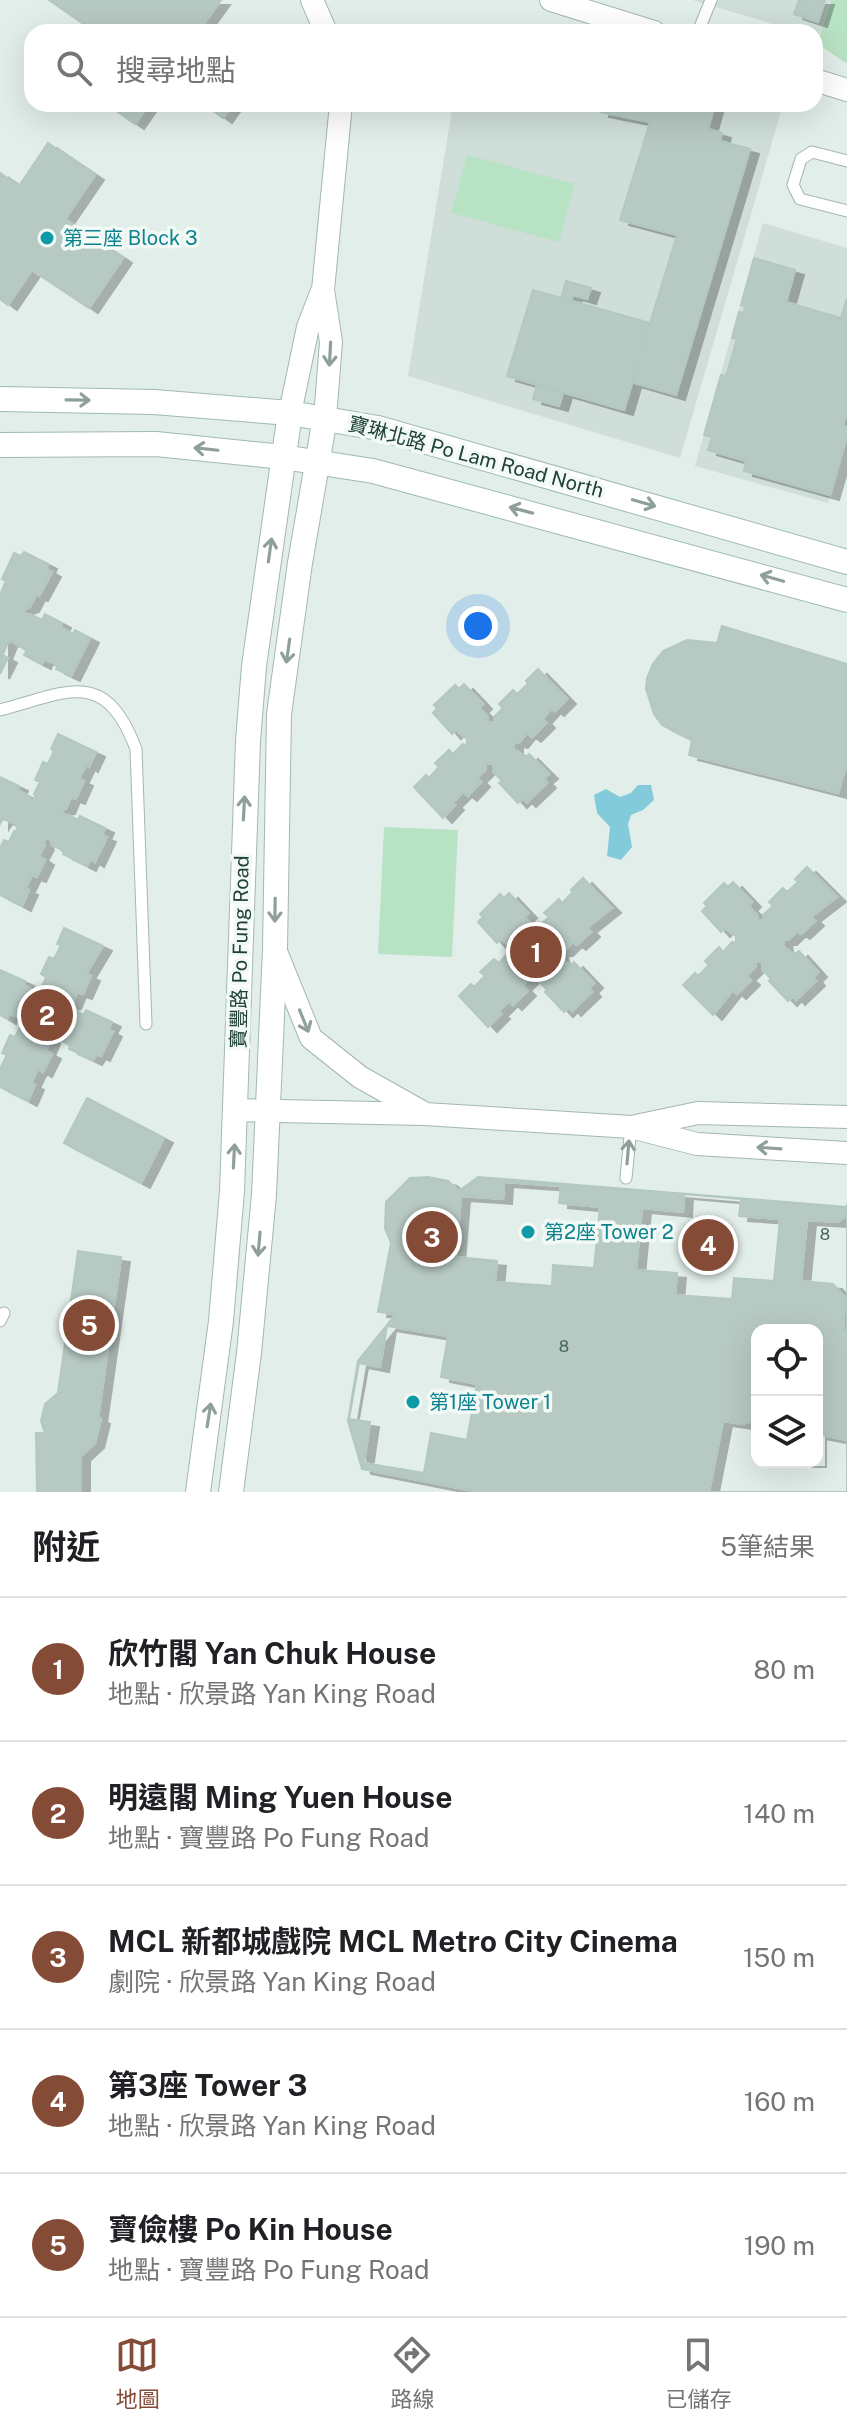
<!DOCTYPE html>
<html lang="zh-TW">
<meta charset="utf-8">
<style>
body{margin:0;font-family:"Public Sans","Noto Sans TC",sans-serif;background:#f6f6f6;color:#202124}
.controls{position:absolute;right:24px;bottom:24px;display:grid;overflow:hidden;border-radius:16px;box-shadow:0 8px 32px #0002}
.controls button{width:72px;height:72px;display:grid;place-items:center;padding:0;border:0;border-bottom:2px solid #e0e0e0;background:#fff;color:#202124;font:40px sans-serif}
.you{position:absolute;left:478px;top:626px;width:28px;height:28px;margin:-20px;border:6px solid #fff;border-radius:50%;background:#1a73e8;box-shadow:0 0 0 12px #1a73e833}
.badge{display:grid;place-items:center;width:52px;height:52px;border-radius:50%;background:#844b37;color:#fff;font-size:26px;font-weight:700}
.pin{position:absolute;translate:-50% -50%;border:4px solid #fff;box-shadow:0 2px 8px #0006}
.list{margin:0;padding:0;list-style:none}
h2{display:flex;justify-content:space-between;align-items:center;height:104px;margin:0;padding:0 32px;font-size:34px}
h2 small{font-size:26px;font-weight:400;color:#757577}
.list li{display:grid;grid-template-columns:52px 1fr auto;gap:24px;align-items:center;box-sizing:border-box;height:144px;padding:0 32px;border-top:2px solid #e0e0e0}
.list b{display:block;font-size:30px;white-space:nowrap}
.list p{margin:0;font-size:26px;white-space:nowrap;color:#757577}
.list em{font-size:26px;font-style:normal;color:#757577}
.icon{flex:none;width:44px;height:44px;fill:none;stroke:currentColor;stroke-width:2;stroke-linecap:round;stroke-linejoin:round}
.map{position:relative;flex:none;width:847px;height:1492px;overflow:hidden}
.search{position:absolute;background:#fff;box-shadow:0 8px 32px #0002;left:24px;right:24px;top:24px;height:88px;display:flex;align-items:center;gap:20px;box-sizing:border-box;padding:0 28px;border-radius:24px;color:#757577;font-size:30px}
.sheet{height:824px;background:#fff}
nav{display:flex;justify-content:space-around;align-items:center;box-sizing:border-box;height:112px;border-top:2px solid #e0e0e0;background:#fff;font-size:22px;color:#757577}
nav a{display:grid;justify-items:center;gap:4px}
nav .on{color:#844b37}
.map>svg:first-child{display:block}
.built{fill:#cfded8}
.green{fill:#b8e2c4}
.water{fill:#83cada}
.building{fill:#b6c9c2;stroke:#b3c8c0;stroke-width:2;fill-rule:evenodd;filter:url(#shadow)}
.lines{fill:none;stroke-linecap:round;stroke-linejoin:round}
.service-casing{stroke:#a4b7b1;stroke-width:13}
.minor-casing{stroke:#a4b7b1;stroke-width:24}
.tertiary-casing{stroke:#a4b7b1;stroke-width:26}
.secondary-casing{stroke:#9ebbb2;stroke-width:26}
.service{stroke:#fff;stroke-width:11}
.minor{stroke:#fff;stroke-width:22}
.tertiary{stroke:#fff;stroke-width:24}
.secondary{stroke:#fff;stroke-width:24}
.oneway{stroke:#8fa09c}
.culture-dot{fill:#0f9aa8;stroke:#f3faf6;stroke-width:3}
.labels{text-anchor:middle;stroke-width:7;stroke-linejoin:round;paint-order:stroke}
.number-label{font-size:16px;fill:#45635b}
.culture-label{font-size:20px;fill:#0d838f;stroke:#f3faf6;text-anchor:start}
.street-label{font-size:20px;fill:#1f4139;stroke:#f3faf6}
</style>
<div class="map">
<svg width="847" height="1492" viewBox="0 0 847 1492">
<defs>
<filter id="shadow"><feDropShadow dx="9" dy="5" stdDeviation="0" flood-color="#0004"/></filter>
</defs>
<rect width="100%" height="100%" fill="#e2eee9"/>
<!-- built -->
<path class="built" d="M 692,0 L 830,0 L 819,37 L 815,36 L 815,32 L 800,32 Z
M 453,104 L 766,104 L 782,108 L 680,458 L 408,376 Z
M 763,223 L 847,248 L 847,444 L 828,503 L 695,466 Z"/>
<!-- green -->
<path class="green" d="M 831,0 L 847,0 L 847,63 C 839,60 829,50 817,45 Z
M 467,155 L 575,184 L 559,242 L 451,213 Z
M 384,827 L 458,830 L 452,957 L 378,954 Z"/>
<!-- water -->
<path class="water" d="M 638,785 L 651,785 L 654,800 L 643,810 L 631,815 L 628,824 L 632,847 L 621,860 L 607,856 L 610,827 L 597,813 L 594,795 L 606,789 L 620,797 L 631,793 Z"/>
<!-- building -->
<path class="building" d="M 49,0 L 221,0 L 203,25 L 213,32 L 95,32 Z
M 799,0 L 825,0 L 818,22 L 794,14 Z
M 107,104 L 149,104 L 135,124 Z
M 204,104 L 233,104 L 223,118 Z
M 602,104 L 715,104 L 708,129 L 722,133 L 720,141 L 750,149 L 676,395 L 632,382 L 677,235 L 620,220 L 650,122 L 600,112 Z
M 48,143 L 95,175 L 65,219 L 123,258 L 89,308 L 32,270 L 8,305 L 0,299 L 0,173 L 19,186 Z
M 754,258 L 795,270 L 786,302 L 841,318 L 847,298 L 847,412 L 843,426 L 847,427 L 847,437 L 830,495 L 744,471 L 746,461 L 708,450 L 712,437 L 704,435 L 721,375 L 726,376 L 737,339 L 732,338 L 739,312 L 744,313 L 745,306 L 741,305 Z
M 566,281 L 591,288 L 587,299 L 573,295 L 571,301 L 561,298 Z
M 533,290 L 650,323 L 624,410 L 507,376 Z
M 537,385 L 563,393 L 559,406 L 533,399 Z
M 24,552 L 48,564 L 46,569 L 52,572 L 39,596 L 36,595 L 30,607 L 24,609 L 25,615 L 30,614 L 42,620 L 45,614 L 62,623 L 60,627 L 73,634 L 75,630 L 90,638 L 71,676 L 56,669 L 58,665 L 44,659 L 42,664 L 24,655 L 27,650 L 15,644 L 14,641 L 8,642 L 3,655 L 8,658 L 0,674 L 0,595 L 6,581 L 2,579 L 14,553 L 21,556 Z
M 722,626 L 847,664 L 847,763 L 838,793 L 689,755 L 692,740 L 662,725 L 654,714 L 646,689 L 647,678 L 653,664 L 663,651 L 687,640 L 717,643 Z
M 538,669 L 567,699 L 555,711 L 552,708 L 542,719 L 546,723 L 532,737 L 527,733 L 519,743 L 514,742 L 514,749 L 526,757 L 529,754 L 549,774 L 543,779 L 547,783 L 527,802 L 523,798 L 518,803 L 499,783 L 502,781 L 493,771 L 493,764 L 486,763 L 486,769 L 477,778 L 481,782 L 468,796 L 463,792 L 452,803 L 455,805 L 443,818 L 414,787 L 426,775 L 429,778 L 439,767 L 435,763 L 449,750 L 453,754 L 463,744 L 467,745 L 467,739 L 456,730 L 452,734 L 433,713 L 437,708 L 434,705 L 455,685 L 459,689 L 464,684 L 483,704 L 479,708 L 488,717 L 488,723 L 494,722 L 494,717 L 503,708 L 499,704 L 513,690 L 517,694 L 528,684 L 526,681 Z
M 58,734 L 96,752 L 89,767 L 86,765 L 79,779 L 84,781 L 76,799 L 71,797 L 66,809 L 62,810 L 65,817 L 68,815 L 78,820 L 80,816 L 105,828 L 102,835 L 107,837 L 95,862 L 90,859 L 87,866 L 63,854 L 64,851 L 52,845 L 50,838 L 43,840 L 45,845 L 39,856 L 45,860 L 37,877 L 32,875 L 25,889 L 29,890 L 22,906 L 0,895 L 0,848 L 4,840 L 9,842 L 14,831 L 18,830 L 16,824 L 3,819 L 0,824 L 0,777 L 19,786 L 17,790 L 29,796 L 31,801 L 36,799 L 34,794 L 40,782 L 35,780 L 43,762 L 48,764 L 54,751 L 51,749 Z
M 807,867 L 837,897 L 811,917 L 815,921 L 801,934 L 797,931 L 788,940 L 783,940 L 784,947 L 795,955 L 799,951 L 818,972 L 813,977 L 816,981 L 796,1000 L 793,996 L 788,1001 L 769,981 L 771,979 L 762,969 L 762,962 L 756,961 L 756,966 L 746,976 L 751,980 L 737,994 L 733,990 L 713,1015 L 683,985 L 695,973 L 698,976 L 709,965 L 705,961 L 719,947 L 723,952 L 732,942 L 736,942 L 736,936 L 725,928 L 721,932 L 702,911 L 707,906 L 704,903 L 724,883 L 728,887 L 733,882 L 752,902 L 748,906 L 757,915 L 758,920 L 763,920 L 763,915 L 773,906 L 769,902 L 783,888 L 787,892 L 798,882 L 795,879 Z
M 583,878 L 612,908 L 587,928 L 591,932 L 577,945 L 573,942 L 564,951 L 559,951 L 560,958 L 571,966 L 574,962 L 594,983 L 589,988 L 592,992 L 572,1011 L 569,1007 L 564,1012 L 545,992 L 547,990 L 538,980 L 538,973 L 532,972 L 531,977 L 522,986 L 527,991 L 513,1005 L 509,1001 L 498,1012 L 501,1014 L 488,1027 L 459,996 L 471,984 L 474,987 L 485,976 L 480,972 L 494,959 L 499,963 L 508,953 L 512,953 L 512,947 L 501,939 L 497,943 L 478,922 L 483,917 L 480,914 L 500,894 L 504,898 L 509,893 L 528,913 L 524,917 L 533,926 L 533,931 L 539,931 L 539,926 L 549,917 L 544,913 L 559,899 L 562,903 L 573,892 L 571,890 Z
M 64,928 L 103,946 L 86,974 L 91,976 L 83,994 L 77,992 L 72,1004 L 68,1005 L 71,1012 L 74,1010 L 84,1015 L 86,1010 L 112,1022 L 108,1029 L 113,1032 L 101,1056 L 97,1054 L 93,1060 L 69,1049 L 70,1045 L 58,1039 L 56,1033 L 50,1035 L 51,1039 L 46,1051 L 52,1054 L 43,1072 L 38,1069 L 31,1083 L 35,1085 L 28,1101 L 0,1087 L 0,1069 L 7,1055 L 2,1053 L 10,1035 L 15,1037 L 21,1025 L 24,1024 L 23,1018 L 9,1014 L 7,1019 L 0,1015 L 0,970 L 25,981 L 23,985 L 35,991 L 37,996 L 42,993 L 41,989 L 46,977 L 41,974 L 49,957 L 54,959 L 61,945 L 57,944 Z
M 87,1098 L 164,1138 L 141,1183 L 64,1143 Z
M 428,1177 L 448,1181 L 459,1191 L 478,1177 L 847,1207 L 847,1204 L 847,1492 L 479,1492 L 362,1469 L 348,1421 L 358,1361 L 396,1314 L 378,1312 L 391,1243 L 385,1228 L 386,1202 L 410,1178 ZM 757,1330 L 817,1330 L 817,1462 L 757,1462 Z
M 504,1182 L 561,1186 L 559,1203 L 600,1207 L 594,1268 L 553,1265 L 552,1286 L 495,1282 L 497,1261 L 456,1257 L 461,1196 L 503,1199 Z
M 684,1194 L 741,1199 L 739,1216 L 780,1219 L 774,1281 L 734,1278 L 732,1299 L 675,1295 L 677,1273 L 636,1270 L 642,1208 L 683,1212 Z
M 847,1215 L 847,1331 L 843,1331 L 845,1298 L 833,1284 L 801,1281 L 807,1220 L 838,1222 Z
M 78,1251 L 121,1257 L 98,1418 L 101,1419 L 95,1443 L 81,1456 L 81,1492 L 37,1492 L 36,1433 L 45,1433 L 41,1421 L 45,1404 L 58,1393 Z
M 387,1326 L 448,1336 L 441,1377 L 477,1384 L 467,1440 L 431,1433 L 424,1473 L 364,1463 L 370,1422 L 349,1419 L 359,1363 L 380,1367 Z
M 757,1419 L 757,1462 L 817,1462 L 817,1434 L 847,1440 L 847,1492 L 709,1492 L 723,1421 L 743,1424 Z"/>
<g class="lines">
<!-- service casing -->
<g class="service-casing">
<path id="service" d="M 698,32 L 711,0
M 847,161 L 812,152 L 801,159 L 793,185 L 800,199 L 847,211
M 0,710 C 68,692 105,667 136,749 L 146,1024
M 626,1178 L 631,1127
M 0,1321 L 4,1313"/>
</g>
<!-- minor casing -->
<g class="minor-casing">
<path id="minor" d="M 312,0 L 326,32
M 551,0 L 654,32
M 815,80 L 847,90
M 290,413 L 308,327 L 322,291
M 325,418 L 331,342 L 323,290 L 341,104
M 275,949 L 311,1038 L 360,1077 L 424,1113
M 236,1110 L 425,1114 L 631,1127 L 697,1144 L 847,1153
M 636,1126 L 698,1113 L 847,1117"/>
</g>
<!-- tertiary casing -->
<g class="tertiary-casing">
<path id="tertiary" d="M 198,1492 L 221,1321 L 232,1191 L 248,741 L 254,666 L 290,413
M 231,1492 L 249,1353 L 264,1195 L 275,949 L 279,714 L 300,563 L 325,418"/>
</g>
<!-- secondary casing -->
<g class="secondary-casing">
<path id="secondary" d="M 0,399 L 154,402 L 290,413 L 378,428 L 847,562
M 0,445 L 156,444 L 283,457 L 373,471 L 847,600"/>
</g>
<!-- service -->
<use href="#service" class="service"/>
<!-- minor -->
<use href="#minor" class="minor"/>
<!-- tertiary -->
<use href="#tertiary" class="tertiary"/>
<!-- secondary -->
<use href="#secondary" class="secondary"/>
</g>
<!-- one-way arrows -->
<defs><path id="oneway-shaft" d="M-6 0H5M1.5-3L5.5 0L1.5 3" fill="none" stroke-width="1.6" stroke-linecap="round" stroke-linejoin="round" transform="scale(2)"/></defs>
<g class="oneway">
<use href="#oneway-shaft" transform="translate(330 354) rotate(93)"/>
<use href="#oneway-shaft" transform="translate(78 400) rotate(1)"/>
<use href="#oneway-shaft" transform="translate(206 449) rotate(-174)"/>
<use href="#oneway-shaft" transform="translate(644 503) rotate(16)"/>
<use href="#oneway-shaft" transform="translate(521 510) rotate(-165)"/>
<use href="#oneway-shaft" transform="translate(270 550) rotate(-82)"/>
<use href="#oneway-shaft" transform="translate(772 578) rotate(-164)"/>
<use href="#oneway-shaft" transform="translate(288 651) rotate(98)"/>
<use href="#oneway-shaft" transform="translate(244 808) rotate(-87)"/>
<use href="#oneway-shaft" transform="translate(275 910) rotate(91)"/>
<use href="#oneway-shaft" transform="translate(304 1021) rotate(68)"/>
<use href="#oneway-shaft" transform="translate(769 1148) rotate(-176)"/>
<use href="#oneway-shaft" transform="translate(628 1152) rotate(-85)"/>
<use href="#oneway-shaft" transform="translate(234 1156) rotate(-87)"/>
<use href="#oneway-shaft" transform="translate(259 1244) rotate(95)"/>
<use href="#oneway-shaft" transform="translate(209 1415) rotate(-81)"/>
</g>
<!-- markers -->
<g class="culture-dot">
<circle cx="47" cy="238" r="8"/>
<circle cx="528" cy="1232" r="8"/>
<circle cx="413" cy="1402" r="8"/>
</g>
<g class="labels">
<!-- number labels -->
<g class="number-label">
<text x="825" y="1240">8</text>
<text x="564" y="1352">8</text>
</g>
<!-- culture labels -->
<g class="culture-label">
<text x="63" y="245">第三座 Block 3</text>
<text x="544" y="1239">第2座 Tower 2</text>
<text x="429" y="1409">第1座 Tower 1</text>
</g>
<!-- street labels -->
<g class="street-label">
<text transform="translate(476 457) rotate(15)" y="7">寶琳北路 Po Lam Road North</text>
<text transform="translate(240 952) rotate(-89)" y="7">寶豐路 Po Fung Road</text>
</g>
</g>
</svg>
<div class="controls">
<button><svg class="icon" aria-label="locate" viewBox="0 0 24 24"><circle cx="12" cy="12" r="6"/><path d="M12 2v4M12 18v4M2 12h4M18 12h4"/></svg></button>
<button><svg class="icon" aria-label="layers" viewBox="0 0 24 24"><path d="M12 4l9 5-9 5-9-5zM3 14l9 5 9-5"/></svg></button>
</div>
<div class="you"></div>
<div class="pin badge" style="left:536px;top:952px">1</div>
<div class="pin badge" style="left:47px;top:1015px">2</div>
<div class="pin badge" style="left:432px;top:1237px">3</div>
<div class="pin badge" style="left:708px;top:1245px">4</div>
<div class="pin badge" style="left:89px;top:1325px">5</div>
<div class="search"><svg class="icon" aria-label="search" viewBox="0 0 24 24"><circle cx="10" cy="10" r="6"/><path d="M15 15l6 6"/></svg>搜尋地點</div>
</div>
<section class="sheet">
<h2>附近<small>5筆結果</small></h2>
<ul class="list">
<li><span class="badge">1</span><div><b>欣竹閣 Yan Chuk House</b><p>地點 · 欣景路 Yan King Road</p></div><em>80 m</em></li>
<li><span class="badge">2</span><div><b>明遠閣 Ming Yuen House</b><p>地點 · 寶豐路 Po Fung Road</p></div><em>140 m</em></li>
<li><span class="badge">3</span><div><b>MCL 新都城戲院 MCL Metro City Cinema</b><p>劇院 · 欣景路 Yan King Road</p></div><em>150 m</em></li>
<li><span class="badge">4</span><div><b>第3座 Tower 3</b><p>地點 · 欣景路 Yan King Road</p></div><em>160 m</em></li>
<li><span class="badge">5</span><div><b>寶儉樓 Po Kin House</b><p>地點 · 寶豐路 Po Fung Road</p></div><em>190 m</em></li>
</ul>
</section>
<nav>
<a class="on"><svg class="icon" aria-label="map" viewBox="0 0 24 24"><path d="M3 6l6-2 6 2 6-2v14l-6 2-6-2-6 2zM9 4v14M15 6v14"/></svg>地圖</a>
<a><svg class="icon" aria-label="directions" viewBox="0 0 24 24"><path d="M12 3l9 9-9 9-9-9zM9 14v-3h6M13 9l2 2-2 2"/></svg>路線</a>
<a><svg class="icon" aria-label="saved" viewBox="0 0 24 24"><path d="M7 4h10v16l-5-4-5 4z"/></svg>已儲存</a>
</nav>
